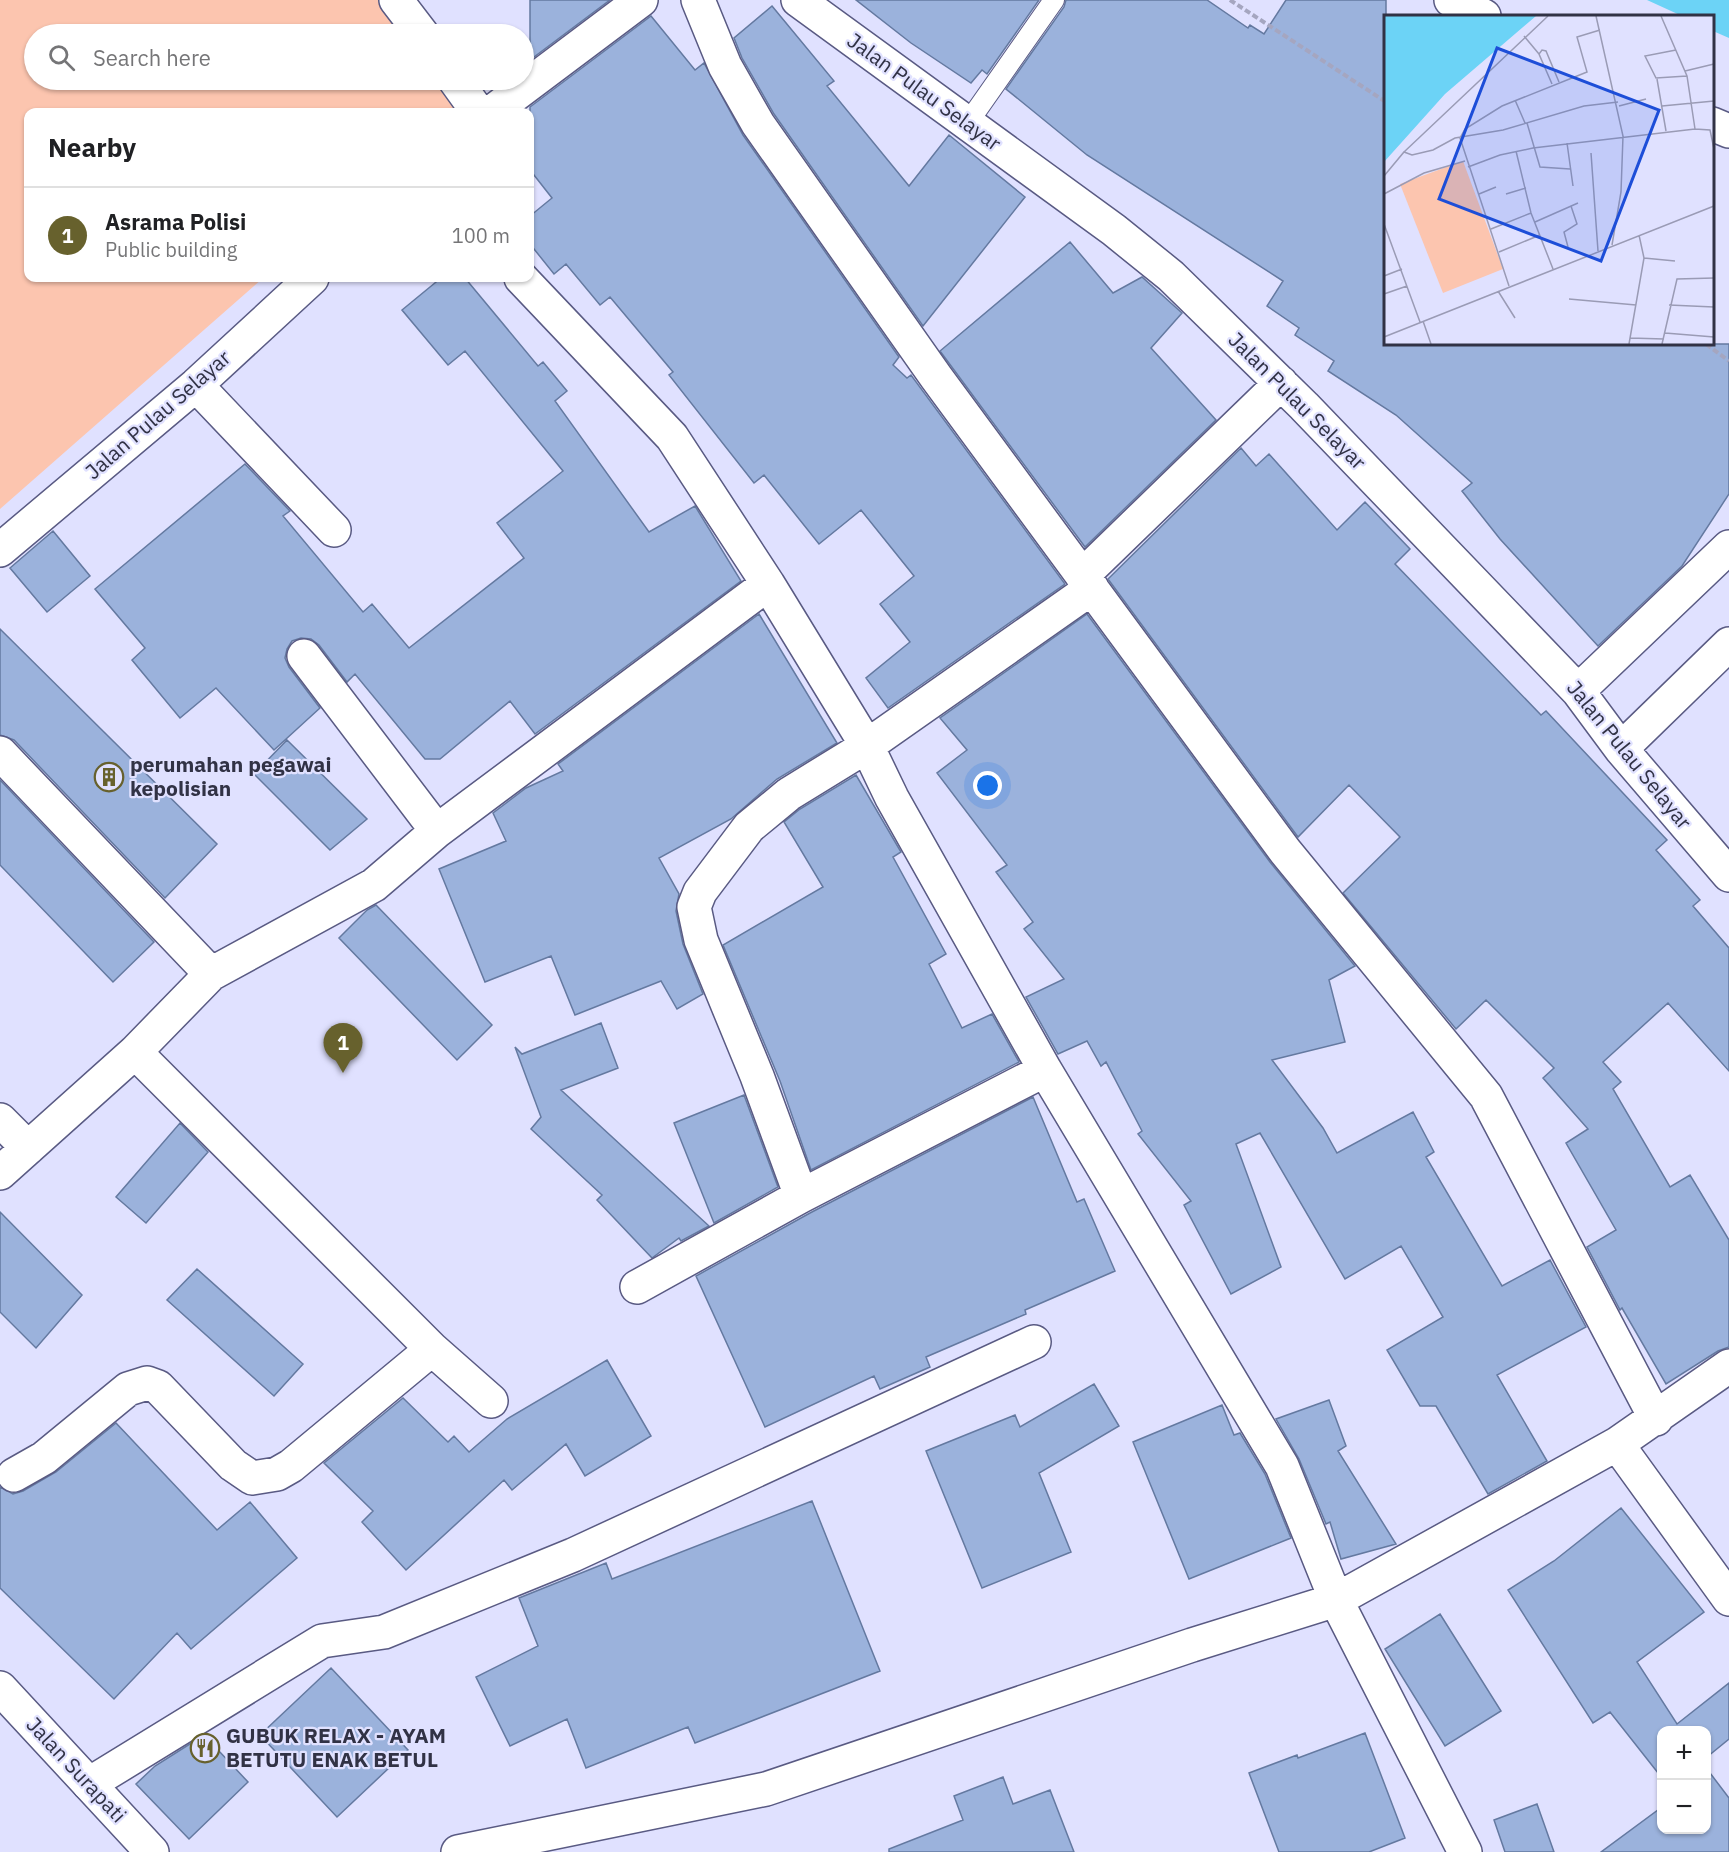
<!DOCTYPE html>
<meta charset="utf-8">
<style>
body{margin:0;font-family:"IBM Plex Sans",sans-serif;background:#f2f2f2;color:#202124}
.controls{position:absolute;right:18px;bottom:18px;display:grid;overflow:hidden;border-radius:12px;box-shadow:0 2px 4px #0004}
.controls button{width:54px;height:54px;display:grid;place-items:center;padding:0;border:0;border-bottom:2px solid #e0e0e0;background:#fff;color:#202124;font:30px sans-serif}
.you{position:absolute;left:988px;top:786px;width:21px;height:21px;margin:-15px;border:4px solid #fff;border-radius:50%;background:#1a73e8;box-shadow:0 0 0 9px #1a73e833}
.badge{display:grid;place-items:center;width:39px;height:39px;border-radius:50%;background:#67612d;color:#fff;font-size:20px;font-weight:700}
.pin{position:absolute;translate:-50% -50px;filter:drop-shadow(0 2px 3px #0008)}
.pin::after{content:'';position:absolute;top:32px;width:21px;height:18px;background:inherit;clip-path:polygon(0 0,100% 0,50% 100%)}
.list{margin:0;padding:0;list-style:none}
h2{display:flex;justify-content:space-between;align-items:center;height:78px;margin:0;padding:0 24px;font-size:26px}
h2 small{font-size:20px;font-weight:400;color:#757577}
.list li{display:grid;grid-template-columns:39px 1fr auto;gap:18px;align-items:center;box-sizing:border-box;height:96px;padding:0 24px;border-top:2px solid #e0e0e0}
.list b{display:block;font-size:22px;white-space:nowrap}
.list p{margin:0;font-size:20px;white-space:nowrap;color:#757577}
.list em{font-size:20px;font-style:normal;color:#757577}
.icon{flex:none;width:33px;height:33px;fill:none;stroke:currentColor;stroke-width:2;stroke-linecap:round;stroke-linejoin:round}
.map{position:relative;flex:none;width:1729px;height:1852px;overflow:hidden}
.search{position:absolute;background:#fff;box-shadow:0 2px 4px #0004;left:24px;top:24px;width:510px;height:66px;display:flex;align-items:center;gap:15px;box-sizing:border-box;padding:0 21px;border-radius:33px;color:#757577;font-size:22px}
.panel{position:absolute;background:#fff;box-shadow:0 2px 4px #0004;left:24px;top:108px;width:510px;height:174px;border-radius:12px}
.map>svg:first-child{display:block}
.green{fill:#fcc5af}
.water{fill:#6cd3f6}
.building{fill:#9bb2dc;stroke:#6479a0;stroke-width:1.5}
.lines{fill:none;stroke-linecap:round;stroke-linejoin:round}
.lane-casing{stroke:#595a83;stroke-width:22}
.street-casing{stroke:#595a83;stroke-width:36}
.highway-casing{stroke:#595a83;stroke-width:36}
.path{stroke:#a5a6c0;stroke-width:4;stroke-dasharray:6 3;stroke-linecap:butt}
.lane{stroke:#fff;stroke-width:20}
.street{stroke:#fff;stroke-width:33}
.highway{stroke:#fff;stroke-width:33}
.labels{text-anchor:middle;stroke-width:4.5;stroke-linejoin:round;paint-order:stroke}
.street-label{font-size:21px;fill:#313245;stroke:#e0e1ff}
.poi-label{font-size:21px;font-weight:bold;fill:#313245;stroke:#e0e1ff;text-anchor:start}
.inset-road{fill:none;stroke:#9a9bb5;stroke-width:1.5}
.view{fill:#1d4ed8;fill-opacity:0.15;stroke:#1d4ed8;stroke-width:3}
.inset-edge{fill:none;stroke:#313245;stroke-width:3}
</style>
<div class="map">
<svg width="1729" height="1852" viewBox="0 0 1729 1852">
<rect width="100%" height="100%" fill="#e0e1ff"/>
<!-- green -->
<path class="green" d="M 0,0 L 390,0 L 417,34 L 34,34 L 34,80 L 452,80 L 467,97 L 450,112 L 28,112 L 28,278 L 263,278 L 0,509 Z"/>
<!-- water -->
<path class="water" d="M 1647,0 L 1729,0 L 1729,38 L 1713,31 L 1712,16 L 1682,16 Z"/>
<!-- building -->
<path class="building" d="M 530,0 L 610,0 L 530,60 Z
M 856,0 L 1039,0 L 987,74 L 982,70 L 971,83 L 911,43 Z
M 1066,0 L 1207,0 L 1248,28 L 1250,25 L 1264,34 L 1286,0 L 1386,0 L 1386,344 L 1729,344 L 1729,494 L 1682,566 L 1598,646 L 1500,539 L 1462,491 L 1472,483 L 1396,415 L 1328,371 L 1334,361 L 1295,335 L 1299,328 L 1267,306 L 1283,281 L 1087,155 L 1006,89 L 1064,7 Z
M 772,6 L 834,81 L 827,86 L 909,186 L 949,135 L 1025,197 L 923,326 L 774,114 L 742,58 L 734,38 Z
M 651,16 L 695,70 L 704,63 L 743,135 L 899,357 L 893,365 L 907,378 L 911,375 L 1065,584 L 888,708 L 866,678 L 910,642 L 880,604 L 914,576 L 861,510 L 819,544 L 764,475 L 754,483 L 669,375 L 673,372 L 610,297 L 600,305 L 566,264 L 554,274 L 530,244 L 530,216 L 552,198 L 530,170 L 530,107 Z
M 1070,242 L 1113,293 L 1142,277 L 1182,313 L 1151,348 L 1216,420 L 1085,547 L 940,351 Z
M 441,278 L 465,278 L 538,366 L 543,362 L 567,391 L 555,401 L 649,532 L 695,506 L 741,581 L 535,734 L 510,701 L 440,759 L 425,759 L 355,674 L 347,682 L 319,645 L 311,639 L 301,638 L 292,641 L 287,649 L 285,658 L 289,667 L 320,708 L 274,750 L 216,688 L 180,718 L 132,660 L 145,648 L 95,589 L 245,464 L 290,511 L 283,516 L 363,612 L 372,604 L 409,648 L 524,558 L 497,523 L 563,471 L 465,351 L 448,365 L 402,310 Z
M 1241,448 L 1256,466 L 1269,454 L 1337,530 L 1365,502 L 1410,549 L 1395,564 L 1541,715 L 1546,711 L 1667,840 L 1656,850 L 1700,900 L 1693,906 L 1729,948 L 1729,1071 L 1668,1003 L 1603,1062 L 1621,1082 L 1613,1089 L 1670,1187 L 1690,1175 L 1729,1240 L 1729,1347 L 1718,1351 L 1666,1384 L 1622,1308 L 1620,1310 L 1587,1247 L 1616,1230 L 1566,1143 L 1588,1129 L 1543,1078 L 1554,1068 L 1486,1000 L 1456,1029 L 1343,893 L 1400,837 L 1349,785 L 1298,837 L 1108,579 Z
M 53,531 L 90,576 L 47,612 L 10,568 Z
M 759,614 L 837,743 L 777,779 L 731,819 L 659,858 L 679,894 L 676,911 L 683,944 L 703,994 L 677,1009 L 661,981 L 575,1015 L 551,956 L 485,982 L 439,869 L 506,841 L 493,813 L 526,788 L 563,771 L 558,764 Z
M 1087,614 L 1270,862 L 1355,966 L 1329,980 L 1345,1042 L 1272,1060 L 1323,1128 L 1337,1153 L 1413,1112 L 1434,1152 L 1426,1157 L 1502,1286 L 1550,1260 L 1586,1327 L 1497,1375 L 1547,1461 L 1488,1494 L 1436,1406 L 1420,1406 L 1387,1350 L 1443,1317 L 1401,1246 L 1345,1279 L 1260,1133 L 1236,1144 L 1281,1267 L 1231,1294 L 1184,1205 L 1191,1201 L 1138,1134 L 1142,1131 L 1106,1062 L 1101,1066 L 1087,1041 L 1058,1054 L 1026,997 L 1064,979 L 1024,929 L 1033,922 L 996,872 L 1007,865 L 937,773 L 967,750 L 940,718 Z
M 0,629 L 217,844 L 165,898 L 14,740 L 0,735 Z
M 287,740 L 367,819 L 330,850 L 254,774 Z
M 856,775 L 901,852 L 893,857 L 946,954 L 929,964 L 962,1028 L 992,1014 L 1019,1062 L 811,1170 L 780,1081 L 723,945 L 823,887 L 784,822 L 800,809 Z
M 0,780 L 154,942 L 113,982 L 0,865 Z
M 376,905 L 492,1025 L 457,1060 L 339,938 L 367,910 Z
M 601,1023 L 618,1068 L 561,1090 L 709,1226 L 681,1241 L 679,1238 L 652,1258 L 597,1200 L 602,1195 L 531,1129 L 541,1117 L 515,1047 L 522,1054 Z
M 744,1095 L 778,1187 L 714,1223 L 674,1123 Z
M 1033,1097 L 1077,1202 L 1084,1199 L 1115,1271 L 1025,1310 L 1026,1314 L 926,1357 L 930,1367 L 880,1389 L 874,1376 L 765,1427 L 696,1276 L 810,1213 Z
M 180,1123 L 208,1152 L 146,1223 L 116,1197 Z
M 0,1212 L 82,1295 L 36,1348 L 0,1312 Z
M 197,1269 L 303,1364 L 274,1396 L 167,1300 Z
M 607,1360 L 651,1436 L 585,1476 L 566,1444 L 512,1490 L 504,1480 L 406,1570 L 362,1522 L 373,1511 L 324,1463 L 403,1398 L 448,1442 L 454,1436 L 469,1452 L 507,1419 Z
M 1094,1384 L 1119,1426 L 1039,1473 L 1071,1552 L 982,1588 L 926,1451 L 1015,1415 L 1020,1427 Z
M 1329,1400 L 1346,1446 L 1338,1451 L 1396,1544 L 1341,1559 L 1330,1522 L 1326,1524 L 1299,1459 L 1276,1419 Z
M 1222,1405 L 1234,1435 L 1240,1433 L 1265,1474 L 1291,1538 L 1189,1579 L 1133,1442 Z
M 116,1423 L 217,1530 L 250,1502 L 297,1558 L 191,1649 L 177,1633 L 114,1699 L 0,1588 L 0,1487 L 13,1494 L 23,1491 L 56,1472 Z
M 812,1501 L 880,1671 L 695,1743 L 688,1727 L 586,1768 L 567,1719 L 510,1746 L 476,1677 L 538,1646 L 519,1598 L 606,1563 L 612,1579 Z
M 1621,1508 L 1704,1612 L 1637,1662 L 1677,1724 L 1729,1683 L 1729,1739 L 1707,1757 L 1707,1731 L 1662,1731 L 1662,1778 L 1610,1712 L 1593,1723 L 1508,1590 L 1554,1561 Z
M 1440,1614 L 1501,1711 L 1445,1746 L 1385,1649 Z
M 331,1668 L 408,1750 L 337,1817 L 260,1735 Z
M 1365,1733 L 1405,1838 L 1369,1852 L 1279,1852 L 1249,1773 L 1297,1755 L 1298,1758 Z
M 204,1735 L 248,1782 L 189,1839 L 136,1784 L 155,1766 Z
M 1707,1769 L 1729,1798 L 1729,1852 L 1601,1852 L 1662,1807 L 1662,1830 L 1707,1830 Z
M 1003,1777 L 1013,1804 L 1050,1790 L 1074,1852 L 889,1852 L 889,1849 L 963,1820 L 954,1796 Z
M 1537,1804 L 1554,1852 L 1505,1852 L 1494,1820 Z"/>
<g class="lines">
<!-- lane casing -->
<g class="lane-casing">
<path id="lane" d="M 967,124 L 1054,0"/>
</g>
<!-- street casing -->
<g class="street-casing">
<path id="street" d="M 396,0 L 422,34
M 698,0 L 725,66 L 758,124 L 936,377 L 1285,851 L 1486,1096 L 1656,1419
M 798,0 L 1114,230 L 1171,276 L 1304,406 L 1578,691 L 1621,749 L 1729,875
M 1451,0 L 1484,16
M 455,80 L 478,112
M 492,112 L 641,0
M 1712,124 L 1729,131
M 521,278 L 672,437 L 768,584 L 867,746 L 892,798 L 1045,1070 L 1282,1466 L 1336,1600 L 1465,1852
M 196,385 L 334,530
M 0,550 L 196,385 L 312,278
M 1082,576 L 1281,383
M 304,656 L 437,831
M 1578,691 L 1729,547
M 1621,749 L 1729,644
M 0,753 L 211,974
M 135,1052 L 432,1349 L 491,1401
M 0,1120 L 28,1148
M 0,1173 L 135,1052 L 211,974 L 374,885 L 437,831 L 768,584
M 801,1196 L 757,1076 L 701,940 L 694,907 L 700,892 L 749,827 L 789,794 L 867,746 L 1092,588
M 637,1287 L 801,1196 L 1045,1070
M 1617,1444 L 1729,1599
M 14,1475 L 44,1458 L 128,1389 L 147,1383 L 158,1387 L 233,1465 L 252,1478 L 277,1474 L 291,1466 L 432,1349
M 89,1784 L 322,1641 L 384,1632 L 573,1555 L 1034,1342
M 458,1852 L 766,1789 L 1192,1645 L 1336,1600 L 1617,1444 L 1729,1366"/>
</g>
<!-- highway casing -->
<g class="highway-casing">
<path id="highway" d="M 0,1688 L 152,1852"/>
</g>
<!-- path -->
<path class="path" d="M 1230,0 L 1386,102
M 1706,344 L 1729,361"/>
<!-- lane -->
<use href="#lane" class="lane"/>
<!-- street -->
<use href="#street" class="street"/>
<!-- highway -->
<use href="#highway" class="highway"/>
</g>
<!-- icons -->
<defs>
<g id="building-ring" transform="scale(1.5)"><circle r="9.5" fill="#e0e1ff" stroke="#67612d" stroke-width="1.5"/><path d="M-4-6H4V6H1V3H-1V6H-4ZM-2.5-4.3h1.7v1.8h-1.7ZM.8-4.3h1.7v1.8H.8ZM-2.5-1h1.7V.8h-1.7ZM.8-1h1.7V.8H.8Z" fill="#67612d"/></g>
<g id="restaurant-ring" transform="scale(1.5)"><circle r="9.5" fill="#e0e1ff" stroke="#67612d" stroke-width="1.5"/><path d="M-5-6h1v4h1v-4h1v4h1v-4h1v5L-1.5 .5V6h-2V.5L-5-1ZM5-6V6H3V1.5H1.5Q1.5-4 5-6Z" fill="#67612d"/></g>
</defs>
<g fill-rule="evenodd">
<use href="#building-ring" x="109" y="777"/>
<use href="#restaurant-ring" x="205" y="1748"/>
</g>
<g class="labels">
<!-- street labels -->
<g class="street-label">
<text transform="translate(924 92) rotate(36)" y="7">Jalan Pulau Selayar</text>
<text transform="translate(1297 401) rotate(45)" y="7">Jalan Pulau Selayar</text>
<text transform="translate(158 415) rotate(-41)" y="7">Jalan Pulau Selayar</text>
<text transform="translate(1629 755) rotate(51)" y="7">Jalan Pulau Selayar</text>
<text transform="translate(76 1770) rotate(47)" y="7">Jalan Surapati</text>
</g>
<!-- poi labels -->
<g class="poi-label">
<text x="130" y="772">perumahan pegawai<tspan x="130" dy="24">kepolisian</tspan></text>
<text x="226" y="1743">GUBUK RELAX - AYAM<tspan x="226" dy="24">BETUTU ENAK BETUL</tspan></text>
</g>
</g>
<!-- overview -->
<g transform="translate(1384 15)">
<rect width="330" height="330" fill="#e0e1ff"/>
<path d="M 79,146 L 119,254 L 59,278 L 16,169 Z" fill="#fcc5af"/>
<path d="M 0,1 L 152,1 L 61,79 L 0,147 Z" fill="#6cd3f6"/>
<path class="inset-road" d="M 212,1 L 239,121 L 237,177 L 228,230M 277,1 L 303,61 L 311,114M 140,21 L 155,39M 292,35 L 261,41 L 272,63 L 303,61M 301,56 L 330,49M 273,64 L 282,116M 168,69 L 155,39 L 158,35 L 162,36 L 175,67M 131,85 L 141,108M 235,91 L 262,84M 278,91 L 330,86M 143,108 L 156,152 L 186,154M 183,128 L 189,171M 132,136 L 147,198 L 169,254M 20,137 L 164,1M 207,138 L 214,236M 84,152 L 116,140 L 149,133 L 311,114 L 326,115 L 330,134M 0,161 L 20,137 L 28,140 L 49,135 L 71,123 L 119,115 L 200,91 L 234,87M 0,179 L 40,158 L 81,146M 95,179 L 112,172M 122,179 L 142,173M 151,207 L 194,188M 0,209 L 36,307M 107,214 L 147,198M 184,232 L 180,217 L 193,209 L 187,191M 115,237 L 156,220M 260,243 L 291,246M 0,261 L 18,254M 125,271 L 76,123 L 81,114 L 118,91 L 203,57 L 193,22 L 216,15M 114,276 L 131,303M 0,279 L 23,271M 185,284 L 252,290M 285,290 L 330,292M 39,306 L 47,329M 281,318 L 330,322M 0,322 L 330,191M 246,323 L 280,324M 245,329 L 260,243 L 255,220M 278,329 L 293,264 L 330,263"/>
<path class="view" d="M 113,33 L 275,95 L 217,246 L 55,184 Z"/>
<rect width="330" height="330" class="inset-edge"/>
</g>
</svg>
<div class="controls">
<button>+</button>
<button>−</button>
</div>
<div class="you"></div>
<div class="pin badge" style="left:343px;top:1073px">1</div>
<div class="search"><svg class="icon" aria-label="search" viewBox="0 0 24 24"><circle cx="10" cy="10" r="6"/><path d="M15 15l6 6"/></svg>Search here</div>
<section class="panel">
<h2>Nearby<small></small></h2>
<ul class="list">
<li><span class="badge">1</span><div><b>Asrama Polisi</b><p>Public building</p></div><em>100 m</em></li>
</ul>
</section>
</div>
